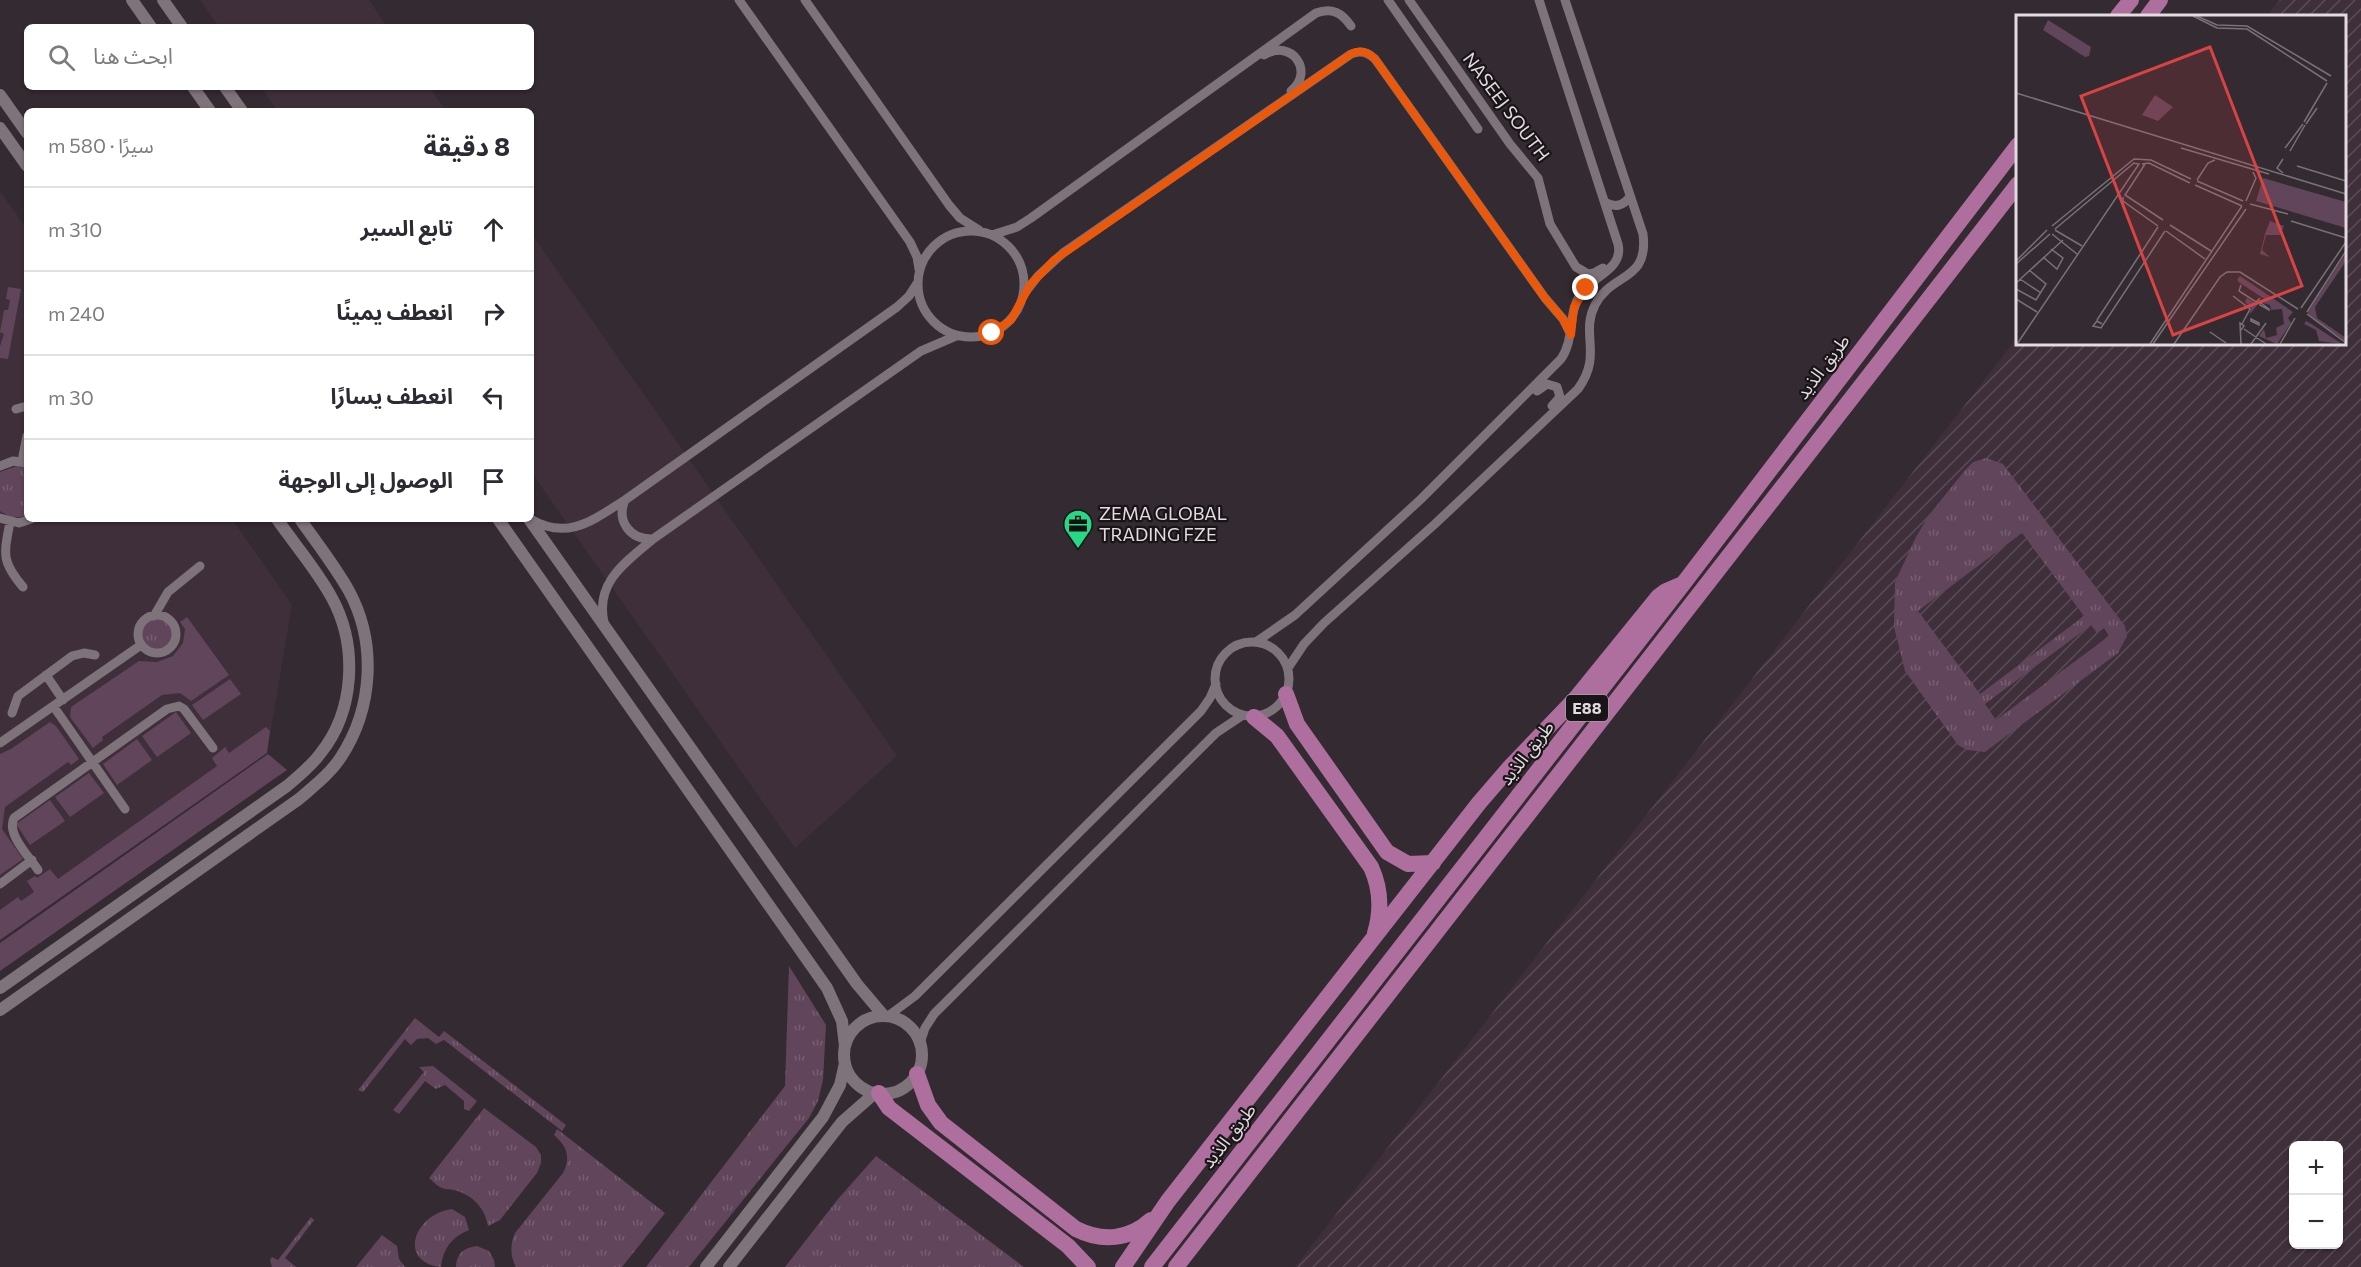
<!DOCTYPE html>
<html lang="ar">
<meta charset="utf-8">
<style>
body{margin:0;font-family:Commissioner,"Noto Sans Arabic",sans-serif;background:#f2f2f3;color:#2b2b33;direction:rtl}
.controls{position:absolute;right:18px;bottom:18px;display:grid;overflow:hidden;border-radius:9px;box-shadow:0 2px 4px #0004}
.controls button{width:54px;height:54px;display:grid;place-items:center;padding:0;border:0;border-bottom:2px solid #e1e1e2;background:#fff;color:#2b2b33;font:30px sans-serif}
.stop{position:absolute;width:18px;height:18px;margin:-14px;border:4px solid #ea580c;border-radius:50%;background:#fff}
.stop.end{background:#ea580c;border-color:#fff;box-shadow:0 2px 6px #0008}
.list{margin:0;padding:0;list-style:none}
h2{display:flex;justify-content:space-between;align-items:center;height:78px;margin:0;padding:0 24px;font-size:26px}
h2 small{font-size:20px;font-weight:400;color:#7c7c81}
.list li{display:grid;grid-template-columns:39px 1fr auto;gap:18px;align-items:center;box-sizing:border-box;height:84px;padding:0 24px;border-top:2px solid #e1e1e2}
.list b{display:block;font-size:22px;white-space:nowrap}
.list em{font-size:20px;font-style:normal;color:#7c7c81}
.icon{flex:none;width:33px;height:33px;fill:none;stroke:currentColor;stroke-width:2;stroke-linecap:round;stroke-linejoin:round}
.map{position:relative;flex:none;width:2361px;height:1267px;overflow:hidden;direction:ltr}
.search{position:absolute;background:#fff;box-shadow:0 2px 4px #0004;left:24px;top:24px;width:510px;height:66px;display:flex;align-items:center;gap:15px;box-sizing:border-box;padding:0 21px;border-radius:9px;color:#7c7c81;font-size:22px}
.panel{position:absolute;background:#fff;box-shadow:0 2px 4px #0004;left:24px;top:108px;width:510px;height:414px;border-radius:9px;direction:rtl}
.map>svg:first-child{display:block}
.built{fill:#3f2f3b}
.industrial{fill:url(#industrial-furrows);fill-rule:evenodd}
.grass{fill:url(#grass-tufts);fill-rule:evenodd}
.garden{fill:#61455a}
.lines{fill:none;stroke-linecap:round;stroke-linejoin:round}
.street{stroke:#7e727b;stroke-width:9}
.secondary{stroke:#7e727b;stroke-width:12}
.highway{stroke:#ae6f9e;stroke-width:16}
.route{stroke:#ea580c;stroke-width:8}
.labels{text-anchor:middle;stroke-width:4.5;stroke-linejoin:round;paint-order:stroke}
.shield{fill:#191417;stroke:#a69fa4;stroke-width:1.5}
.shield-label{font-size:16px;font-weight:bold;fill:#e2dbe0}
.street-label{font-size:18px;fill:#e2dbe0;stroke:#191417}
.poi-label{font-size:18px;fill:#e2dbe0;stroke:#191417;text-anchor:start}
.inset-road{fill:none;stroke:#7a7177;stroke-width:1.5}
.view{fill:#d84344;fill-opacity:0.15;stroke:#d84344;stroke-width:3}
.inset-edge{fill:none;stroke:#e2dbe0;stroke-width:3}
</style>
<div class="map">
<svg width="2361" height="1267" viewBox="0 0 2361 1267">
<defs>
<pattern id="industrial-furrows" width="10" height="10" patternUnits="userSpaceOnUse" patternTransform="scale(1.5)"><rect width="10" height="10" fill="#3f2f3b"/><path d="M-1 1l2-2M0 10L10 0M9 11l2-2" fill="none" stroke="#5a4d57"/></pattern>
<pattern id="grass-tufts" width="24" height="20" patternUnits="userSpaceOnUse" patternTransform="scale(1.5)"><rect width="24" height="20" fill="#61455a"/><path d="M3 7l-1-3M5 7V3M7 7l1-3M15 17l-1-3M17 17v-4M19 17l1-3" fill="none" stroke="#775f71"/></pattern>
</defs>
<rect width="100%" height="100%" fill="#342a31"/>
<!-- built -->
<path class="built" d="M 200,0 L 369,0 L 387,27 L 219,27 Z
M 261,87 L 429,87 L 446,111 L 277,111 Z
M 0,191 L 27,229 L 27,519 L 232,519 L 292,605 L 267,753 L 0,940 Z
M 531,233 L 897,756 L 795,848 L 531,472 Z"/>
<!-- industrial -->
<path class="industrial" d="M 2280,0 L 2361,0 L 2361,1267 L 1295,1267 L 2017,338 L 2018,344 L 2344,344 L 2344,16 L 2267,16 ZM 2294,1146 L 2338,1146 L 2338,1244 L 2294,1244 Z"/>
<!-- grass -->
<path class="grass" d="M 1986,458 L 2003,464 L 2125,626 L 2127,636 L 2118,653 L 1985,752 L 1967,750 L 1958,745 L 1905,671 L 1894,627 L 1895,582 L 1916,537 L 1929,515 L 1966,469 L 1973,462 ZM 2022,533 L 2084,616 L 1980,694 L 1918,611 ZM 2091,625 L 2097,633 L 2104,628 L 2109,636 L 1996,720 L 1985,704 Z
M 17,466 L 27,468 L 27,515 C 17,519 9,517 0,511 L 0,472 Z
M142 634a15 15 0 1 1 30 0a15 15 0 1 1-30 0Z
M 789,966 L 826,1025 L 823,1080 L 818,1101 L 809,1118 L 689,1267 L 646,1267 L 785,1086 Z
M 415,1018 L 439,1037 L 444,1031 L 566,1125 L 562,1131 L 444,1040 L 436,1044 L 428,1038 L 417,1039 L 411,1045 L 405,1039 L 363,1092 L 358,1090 Z
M 433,1066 L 477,1101 L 469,1111 L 464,1109 L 464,1101 L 445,1085 L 436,1089 L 425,1081 L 399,1114 L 393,1110 L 424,1072 L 419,1067 Z
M 484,1108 L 536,1147 L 541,1155 L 541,1163 L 537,1173 L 500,1220 L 488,1226 C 485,1208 473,1195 454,1190 C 449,1189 445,1190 440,1187 C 436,1185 433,1181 429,1178 Z
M 557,1129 L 665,1213 L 622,1267 L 516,1267 C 510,1256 510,1244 515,1233 L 563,1173 C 571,1157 567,1146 554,1135 Z
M 876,1156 L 1024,1267 L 785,1267 L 838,1199 Z
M 452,1209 L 465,1217 L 469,1230 C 452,1237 443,1248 441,1267 C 397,1262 414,1214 452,1209 Z
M 311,1217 L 314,1220 L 285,1258 L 296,1267 L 272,1267 L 270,1260 L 272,1257 L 278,1260 Z
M 382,1235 L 397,1246 L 399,1259 L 405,1267 L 356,1267 Z
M 477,1246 L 489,1251 L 494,1260 L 495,1267 L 456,1267 C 456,1254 464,1247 477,1246 Z"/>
<!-- garden -->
<path class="garden" d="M 8,287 L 21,289 L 8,359 L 0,358 L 0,346 L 4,334 L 0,332 L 4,310 L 8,310 L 10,300 L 6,299 Z
M 187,617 L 229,675 L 191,701 L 180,693 L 162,695 L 102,737 L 103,740 L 93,748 L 70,717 L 71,707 L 139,661 L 157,662 L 173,656 L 183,643 L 185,629 L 180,622 Z
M 230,679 L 241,694 L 203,720 L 192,705 Z
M 176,712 L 191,733 L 157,757 L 142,736 Z
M 50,722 L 56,726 L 79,759 L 71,765 L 68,762 L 5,807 L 2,829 L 23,859 L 0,875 L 0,754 L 11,749 Z
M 266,727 L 270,731 L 267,753 L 0,940 L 0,910 L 18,897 L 21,901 L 34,892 L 27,881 L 35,876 L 37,878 L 50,869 L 58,879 L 217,766 L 212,758 L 225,747 L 229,753 Z
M 137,739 L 152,760 L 117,785 L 103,764 Z
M 268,754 L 287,770 L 0,971 L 0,943 Z
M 89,773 L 104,793 L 70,817 L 55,797 Z
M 50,800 L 65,821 L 30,845 L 16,824 Z"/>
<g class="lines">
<!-- street -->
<path class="street" d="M 739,0 L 910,242 L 917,257 L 919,269
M 805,0 L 949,205 L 960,218 L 979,230
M 1388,0 L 1478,129
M 1409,0 L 1510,144 L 1538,178 L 1550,224 L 1576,267 L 1588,274 L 1594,273 L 1603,268
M 1264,55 C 1292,38 1315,72 1291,91
M 1605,202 C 1615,208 1624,206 1630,196
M918 284a53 53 0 1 1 106 0a53 53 0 1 1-106 0Z
M 992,235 L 1017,227 L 1031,218 L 1316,13 C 1332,7 1342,13 1351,26
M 1024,294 L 1038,276 L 1063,253 L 1351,54 C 1360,50 1368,52 1375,59 L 1545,298 L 1563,319 L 1569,331
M 1537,391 L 1547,384 L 1557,387 L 1560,397 L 1552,406
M 16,409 L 27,406
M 22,461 L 27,436
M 0,466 L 13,461 L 27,463
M 625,500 C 616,521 630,540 653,539
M 0,518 L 19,523 L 31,519
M 530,519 C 568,541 593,520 625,500 L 897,307 L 909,296 L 918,282
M 10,522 C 4,554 1,561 23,587
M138 634a19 19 0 1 1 38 0a19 19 0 1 1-38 0Z
M 154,616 L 168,592 L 200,566
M 604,622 C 595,582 626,562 653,539 L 921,351 L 956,336
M1215 679a37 37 0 1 1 74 0a37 37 0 1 1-74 0Z
M 1256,642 L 1295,615 L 1421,499 L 1561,359 C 1575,339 1567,314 1581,293 C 1593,276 1624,269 1618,244 L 1539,0
M 1288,668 L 1304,644 L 1324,623 L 1436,523 L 1578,389 C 1603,355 1580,334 1595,305 C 1612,272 1649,282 1643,234 L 1565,0
M 46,675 L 63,700
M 54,707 L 125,809
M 12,713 L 18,696 L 72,656 L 84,653 L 95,655
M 0,743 L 141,645
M 38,870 C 29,856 6,834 14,818 L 167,709 L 179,706 L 184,709 L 213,748
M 0,884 L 32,860
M 888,1016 L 915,996 L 1201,711 L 1210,698 L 1216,684
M 920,1043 L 925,1028 L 934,1014 L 1216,733 L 1243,715"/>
<!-- secondary -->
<path class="secondary" d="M 132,0 L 151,27
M 163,0 L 182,27
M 193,87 L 210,111
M 225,87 L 242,111
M 0,95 L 27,133
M 0,128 L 27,166
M 498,519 L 827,988 L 842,1021 L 845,1046
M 529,519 L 857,984 L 884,1016
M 0,988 L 287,786 C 299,776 311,766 320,754 C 355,711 358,646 332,598 C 317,570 295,545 277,519
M 0,1010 L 299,799 C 314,786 330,774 341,757 C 373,708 377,643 349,591 C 335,566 316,542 300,519
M844 1055a39 39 0 1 1 78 0a39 39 0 1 1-78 0Z
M 706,1267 L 823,1117 L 840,1085 L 845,1063
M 729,1267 L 842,1122 L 875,1093"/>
<!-- highway -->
<path class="highway" d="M 2118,16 L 2131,0
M 2148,16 L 2160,0
M 1286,694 L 1297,724 L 1387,852 L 1408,864 L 1433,863
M 1254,717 L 1277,736 L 1371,867 C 1381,889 1382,910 1375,933
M 917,1074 L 928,1105 L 941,1123 L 1076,1229 C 1102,1242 1129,1240 1151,1220
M 879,1093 L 889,1108 L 1068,1246 L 1088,1267
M 1123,1267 L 1168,1201 L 1479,803 L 1510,767 L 1576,698 L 1658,597 L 1666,591 L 1680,585
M 1152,1267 L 1683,584 L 2018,145
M 1176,1267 L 2018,184"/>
</g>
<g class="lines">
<!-- route -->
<path class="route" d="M 992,333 L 1011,320 L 1030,285 L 1054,260 L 1351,54 C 1360,49 1368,52 1375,59 L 1545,298 L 1563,319 L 1571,335 L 1574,307 L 1586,288"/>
</g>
<!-- icons -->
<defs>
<g id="office-pin" transform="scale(1.5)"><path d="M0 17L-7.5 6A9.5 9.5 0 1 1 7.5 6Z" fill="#27d885" stroke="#191417"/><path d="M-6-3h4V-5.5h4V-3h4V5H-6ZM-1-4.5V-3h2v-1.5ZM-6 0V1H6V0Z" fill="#111"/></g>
</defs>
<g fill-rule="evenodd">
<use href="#office-pin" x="1078" y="524"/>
</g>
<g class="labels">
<!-- shield labels -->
<rect class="shield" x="1566" y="695" width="42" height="26" rx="4.5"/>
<g class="shield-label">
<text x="1587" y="714">E88</text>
</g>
<!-- street labels -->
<g class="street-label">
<text transform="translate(1506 107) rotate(53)" y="6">NASEEJ SOUTH</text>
<text transform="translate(1823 367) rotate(-53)" y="6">طريق الذيد</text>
<text transform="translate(1527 753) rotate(-52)" y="6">طريق الذيد</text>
<text transform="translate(1229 1136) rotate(-52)" y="6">طريق الذيد</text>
</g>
<!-- poi labels -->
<g class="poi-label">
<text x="1099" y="520">ZEMA GLOBAL<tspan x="1099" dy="21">TRADING FZE</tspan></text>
</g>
</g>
<!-- overview -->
<g transform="translate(2016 15)">
<rect width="330" height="330" fill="#342a31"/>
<path d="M 32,5 L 75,32 L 73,41 L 69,42 L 27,15 ZM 139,80 L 157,92 L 142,106 L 126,100 ZM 247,163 L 330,187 L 330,213 L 240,186 ZM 254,206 L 268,211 L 264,220 L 250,220 L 246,235 L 254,242 L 244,239 L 249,219 ZM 330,238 L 330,246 L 299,292 L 301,303 L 330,323 L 330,327 L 293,301 L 292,297 Z" fill="#61455a"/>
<path d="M 224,261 L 277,297 L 272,303 L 275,308 L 261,329 L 243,321 L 248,314 L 250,323 L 261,320 L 260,313 L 268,309 L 266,294 L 255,295 L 254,290 L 244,287 L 233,300 L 235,293 L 229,287 L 231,283 L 239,288 L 243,285 L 250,285 L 224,268 L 221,265 ZM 290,306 L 294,308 L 326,329 L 303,326 L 300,315 L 288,309 Z" fill="#61455a"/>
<path class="inset-road" d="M 177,1 L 201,13 L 231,14 L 311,66M 181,1 L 201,10 L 231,11 L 315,61M 0,78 L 330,179M 288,107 L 311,68M 290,109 L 301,93M 165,133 L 253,159M 269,133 L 287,109M 274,136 L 289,110M 126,149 L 133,148 L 174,168M 129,149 L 109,180 L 147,205M 281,151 L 330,166M 267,158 L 261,153 L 267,144M 181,165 L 192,148 L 199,145M 181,166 L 227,186M 179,170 L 226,191M 107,182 L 107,186 L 142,211M 230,186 L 240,163 L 237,157M 234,189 L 272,199M 275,206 L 330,223M 154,210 L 195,236M 36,211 L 118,144 L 135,145 L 175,164M 39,214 L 118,148M 39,215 L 66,231M 150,216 L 189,244M 36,219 L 61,239M 27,242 L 41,254 L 47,243 L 35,234M 0,246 L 31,215M 0,249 L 34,219M 4,264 L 25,278M 0,268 L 47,225M 225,270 L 223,276 L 240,287 L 244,283M 0,274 L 20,285 L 30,269 L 13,255M 217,281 L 234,294 L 226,309M 0,284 L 21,297M 245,288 L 253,294 L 253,295 L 244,290 ZM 285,293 L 330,227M 291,297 L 330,236M 291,299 L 330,328M 235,304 L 243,308 L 243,310 L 235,306 ZM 81,305 L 142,212M 86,309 L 81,306 L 77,311 L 85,313 L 149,216M 228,314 L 250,329M 194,317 L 210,328M 1,329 L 123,149 L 117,148M 134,329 L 226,191M 137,329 L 230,194M 158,329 L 204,262 L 211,257 L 224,257 L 282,294M 225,329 L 224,308 L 228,311 L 225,315M 235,329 L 250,308M 264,329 L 279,303"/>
<path class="view" d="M 194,32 L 286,271 L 157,320 L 65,81 Z"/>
<rect width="330" height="330" class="inset-edge"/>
</g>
</svg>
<div class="controls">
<button>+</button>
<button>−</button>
</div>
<div class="stop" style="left:992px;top:333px"></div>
<div class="stop end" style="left:1586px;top:288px"></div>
<div class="search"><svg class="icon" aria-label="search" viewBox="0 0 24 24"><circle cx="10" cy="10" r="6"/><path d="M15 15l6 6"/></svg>ابحث هنا</div>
<section class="panel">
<h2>8 دقيقة<small>سيرًا · 580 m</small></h2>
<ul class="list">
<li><svg class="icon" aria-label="ahead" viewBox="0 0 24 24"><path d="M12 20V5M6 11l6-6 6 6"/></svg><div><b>تابع السير</b></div><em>310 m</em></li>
<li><svg class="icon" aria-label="right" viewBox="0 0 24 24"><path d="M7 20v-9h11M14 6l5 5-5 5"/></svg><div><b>انعطف يمينًا</b></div><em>240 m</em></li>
<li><svg class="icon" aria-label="left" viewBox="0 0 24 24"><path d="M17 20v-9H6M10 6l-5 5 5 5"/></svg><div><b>انعطف يسارًا</b></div><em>30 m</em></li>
<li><svg class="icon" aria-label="arrive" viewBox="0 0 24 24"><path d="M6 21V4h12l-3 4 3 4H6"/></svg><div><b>الوصول إلى الوجهة</b></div></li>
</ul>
</section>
</div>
